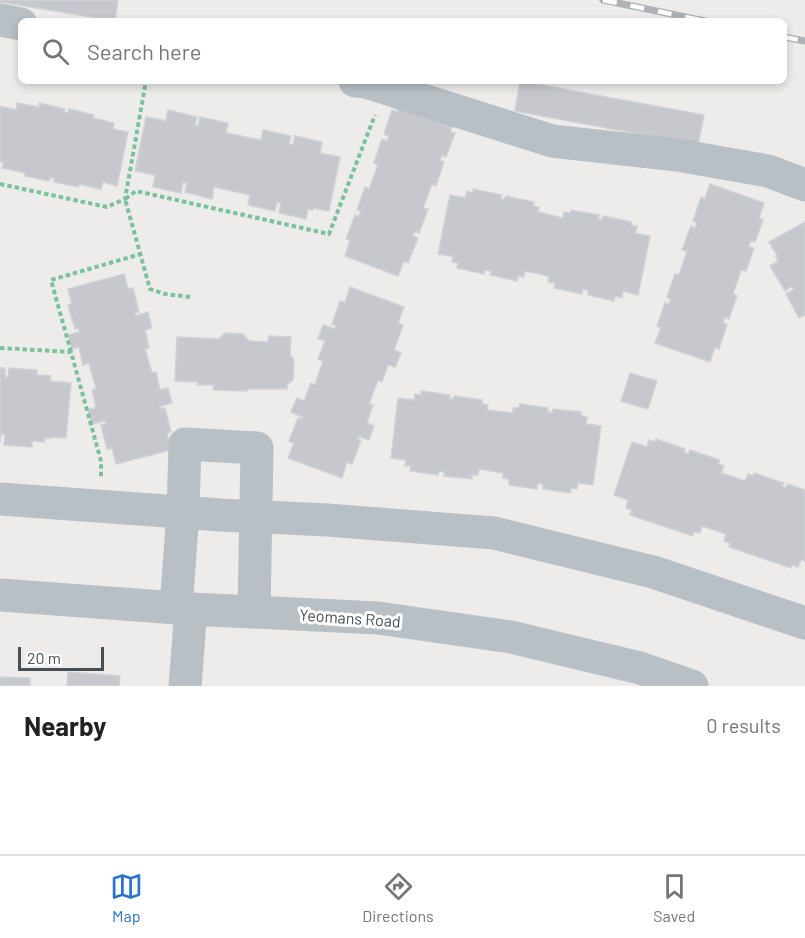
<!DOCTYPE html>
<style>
body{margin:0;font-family:Barlow,sans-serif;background:#f2f2f2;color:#222}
.scale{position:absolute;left:18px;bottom:15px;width:86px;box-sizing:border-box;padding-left:6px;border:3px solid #464f56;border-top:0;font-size:16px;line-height:21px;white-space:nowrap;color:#464f56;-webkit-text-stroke:4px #fff;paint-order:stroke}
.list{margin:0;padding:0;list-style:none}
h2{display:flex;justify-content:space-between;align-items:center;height:78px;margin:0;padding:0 24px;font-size:26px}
h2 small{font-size:20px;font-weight:400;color:#767676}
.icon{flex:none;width:33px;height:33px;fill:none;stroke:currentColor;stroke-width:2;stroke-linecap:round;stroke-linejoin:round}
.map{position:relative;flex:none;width:805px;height:686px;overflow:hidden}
.search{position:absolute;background:#fff;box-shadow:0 3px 9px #0003;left:18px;right:18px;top:18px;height:66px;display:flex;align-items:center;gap:15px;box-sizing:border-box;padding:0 21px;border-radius:9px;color:#767676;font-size:22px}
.sheet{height:168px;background:#fff}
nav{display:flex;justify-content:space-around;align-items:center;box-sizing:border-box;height:84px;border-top:2px solid #e0e0e0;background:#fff;font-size:16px;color:#767676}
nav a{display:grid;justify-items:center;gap:3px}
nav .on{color:#2c74c7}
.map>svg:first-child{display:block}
.building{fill:#c6c8ce;stroke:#d0d2d6;stroke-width:1.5}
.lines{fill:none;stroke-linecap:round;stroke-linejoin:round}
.path{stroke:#79c29c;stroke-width:4;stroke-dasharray:4.5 3;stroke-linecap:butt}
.minor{stroke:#b8c0c6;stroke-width:33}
.rail-casing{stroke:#aeb1b5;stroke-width:7}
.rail{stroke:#fff;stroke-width:4.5;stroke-dasharray:14;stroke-linecap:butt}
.labels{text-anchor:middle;stroke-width:6;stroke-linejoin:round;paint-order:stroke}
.street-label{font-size:16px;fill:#464f56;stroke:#fff}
</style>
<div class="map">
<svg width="805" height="686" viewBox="0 0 805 686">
<rect width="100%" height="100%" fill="#eeebeb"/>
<!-- building -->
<path class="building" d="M 0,0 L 118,0 L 115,21 L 0,2 Z
M 520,81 L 704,115 L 698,145 L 515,111 Z
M 402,97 L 456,117 L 450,132 L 455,133 L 446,157 L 442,155 L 440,160 L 444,162 L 436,186 L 432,184 L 423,208 L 428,209 L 419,233 L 415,231 L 413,236 L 418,238 L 408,263 L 404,261 L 398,276 L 345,256 L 350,240 L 346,239 L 355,215 L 358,217 L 361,211 L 357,210 L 365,187 L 369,189 L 378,165 L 374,163 L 382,139 L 387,141 L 389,136 L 384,134 L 392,110 L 397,112 Z
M 17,103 L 39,107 L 39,103 L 65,109 L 63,112 L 68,113 L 69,109 L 94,115 L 93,118 L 114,123 L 113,129 L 128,132 L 117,186 L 103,182 L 101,189 L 79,184 L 78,187 L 54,182 L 55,179 L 50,177 L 49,181 L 25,176 L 25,173 L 2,168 L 4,162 L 0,162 L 0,106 L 16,110 Z
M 168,110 L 197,117 L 195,125 L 198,126 L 200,117 L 228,123 L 226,133 L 261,140 L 263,130 L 291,136 L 289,144 L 293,145 L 295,136 L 322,142 L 320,153 L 340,157 L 329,211 L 314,208 L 313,210 L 308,209 L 306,219 L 279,213 L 281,203 L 277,202 L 275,211 L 248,205 L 250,195 L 214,187 L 212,199 L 185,192 L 187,183 L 183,182 L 181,193 L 153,187 L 155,175 L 135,171 L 146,117 L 166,121 Z
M 710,184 L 764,203 L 759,218 L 763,220 L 755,242 L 750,241 L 749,247 L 754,248 L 746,271 L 741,270 L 733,294 L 737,296 L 729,319 L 725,317 L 723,323 L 727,324 L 719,349 L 715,347 L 710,362 L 655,343 L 661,328 L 657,326 L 665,303 L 669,304 L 671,299 L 667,297 L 675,274 L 679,275 L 687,251 L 682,250 L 691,226 L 695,228 L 697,223 L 693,221 L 701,197 L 705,199 Z
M 473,189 L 502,195 L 501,199 L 504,200 L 506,196 L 534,202 L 533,206 L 539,207 L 538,212 L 563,218 L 564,212 L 570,213 L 571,210 L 599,215 L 598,219 L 602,220 L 603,216 L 632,222 L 631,226 L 637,226 L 635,233 L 650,236 L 638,295 L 623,291 L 622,298 L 615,296 L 614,301 L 588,295 L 588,290 L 583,289 L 582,294 L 554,288 L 555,283 L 548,282 L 549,276 L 525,271 L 524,277 L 518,276 L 517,281 L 490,275 L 491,271 L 485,270 L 484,274 L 457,268 L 458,263 L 452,262 L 453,256 L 438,254 L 450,195 L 465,198 L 467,191 L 473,193 Z
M 805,222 L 805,315 L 799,318 L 786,294 L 794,289 L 792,286 L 785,291 L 770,266 L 778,261 L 776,257 L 778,257 L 769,242 Z
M 124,274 L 128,289 L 133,288 L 139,312 L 135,313 L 135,316 L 148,312 L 152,328 L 145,330 L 149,348 L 145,349 L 152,373 L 156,372 L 160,390 L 168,388 L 172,403 L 160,406 L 161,409 L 165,408 L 171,432 L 167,433 L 171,450 L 116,464 L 112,448 L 107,449 L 101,425 L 106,424 L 105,421 L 92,424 L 88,410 L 96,407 L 92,390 L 96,389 L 89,363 L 83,365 L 79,347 L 72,349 L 68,335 L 80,332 L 78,328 L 75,329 L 68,305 L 72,304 L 68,289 Z
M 350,287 L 404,307 L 398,323 L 403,325 L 394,350 L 401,353 L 395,367 L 388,365 L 382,382 L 378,380 L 369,404 L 373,405 L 367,423 L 374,426 L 369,440 L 358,436 L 357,439 L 361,440 L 352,464 L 347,462 L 342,478 L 288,458 L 294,443 L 289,441 L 298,418 L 302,419 L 303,417 L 291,412 L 297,398 L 304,401 L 311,383 L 315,385 L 323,361 L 318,359 L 325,341 L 318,339 L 323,325 L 335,329 L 336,326 L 332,324 L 340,301 L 345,303 Z
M 225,333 L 243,334 L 249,341 L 268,342 L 269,336 L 291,337 L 290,355 L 294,360 L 293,380 L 287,385 L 287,389 L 247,389 L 247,391 L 213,390 L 214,385 L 197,385 L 198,382 L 175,381 L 177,337 L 219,339 Z
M 0,368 L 5,368 L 5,377 L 8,377 L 9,368 L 37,370 L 37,375 L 51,376 L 50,381 L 71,383 L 66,438 L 50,437 L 50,438 L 45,438 L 44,442 L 32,441 L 32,447 L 4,445 L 5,435 L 1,434 L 0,443 Z
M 630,373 L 657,381 L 648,409 L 621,401 Z
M 421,391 L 450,395 L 449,399 L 453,399 L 454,396 L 482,400 L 482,404 L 488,405 L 487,410 L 513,413 L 513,408 L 519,408 L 520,404 L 548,408 L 548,412 L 552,413 L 553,409 L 581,412 L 581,416 L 587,417 L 586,424 L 601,426 L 593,485 L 578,483 L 577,489 L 571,488 L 570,493 L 543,489 L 543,484 L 538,483 L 537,489 L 509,485 L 509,479 L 503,478 L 503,473 L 479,469 L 478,475 L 472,475 L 472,479 L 444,476 L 444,472 L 439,471 L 438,475 L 410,471 L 411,466 L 405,466 L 406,460 L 391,458 L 398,398 L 414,400 L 415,394 L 421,395 Z
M 656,439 L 685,449 L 684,452 L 688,454 L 690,450 L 720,460 L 718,464 L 724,466 L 721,473 L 745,481 L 748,474 L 753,476 L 754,473 L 784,483 L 782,486 L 786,488 L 788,484 L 805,490 L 805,561 L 801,560 L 798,567 L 792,565 L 791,568 L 729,547 L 730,543 L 724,541 L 726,534 L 702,526 L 700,533 L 694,532 L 693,536 L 630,515 L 632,510 L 626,508 L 628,500 L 614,495 L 632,442 L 647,447 L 649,440 L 655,442 Z
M 68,672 L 120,676 L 119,686 L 67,686 Z
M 0,677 L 30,678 L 30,686 L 0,686 Z"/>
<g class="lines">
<!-- path -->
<path class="path" d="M 0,184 L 107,207 L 125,199 L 146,81
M 190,297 L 165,294 L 150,289 L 125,199 L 136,191 L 329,234 L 375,115
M 0,348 L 71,352 L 101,461 L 101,478
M 71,352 L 51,280 L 141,254"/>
<!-- minor -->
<path class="minor" d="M 0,20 L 21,24
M 355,81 L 366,82 L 552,141 L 677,155 L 768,171 L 805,185
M 0,499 L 221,515 L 327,520 L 494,533 L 653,572 L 805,623
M 0,595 L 191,609 L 378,618 L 511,637 L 640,668 L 692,686
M 176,607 L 183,513 L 185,444 L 257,448 L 254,612
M 185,686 L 191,609"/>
<!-- rail casing -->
<g class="rail-casing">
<path id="rail" d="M 603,0 L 705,21
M 784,37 L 805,41"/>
</g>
<!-- rail -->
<use href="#rail" class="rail"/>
</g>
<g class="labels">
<!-- street labels -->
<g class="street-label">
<text transform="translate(350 618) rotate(4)" y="6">Yeomans Road</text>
</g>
</g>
</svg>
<div class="scale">20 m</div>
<div class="search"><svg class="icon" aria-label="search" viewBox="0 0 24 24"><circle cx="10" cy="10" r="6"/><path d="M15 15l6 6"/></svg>Search here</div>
</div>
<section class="sheet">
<h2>Nearby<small>0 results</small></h2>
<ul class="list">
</ul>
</section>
<nav>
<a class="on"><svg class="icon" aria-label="map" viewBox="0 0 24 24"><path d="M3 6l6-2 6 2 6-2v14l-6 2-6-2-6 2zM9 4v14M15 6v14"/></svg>Map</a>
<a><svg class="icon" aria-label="directions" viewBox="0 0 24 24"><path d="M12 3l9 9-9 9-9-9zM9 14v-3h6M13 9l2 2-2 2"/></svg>Directions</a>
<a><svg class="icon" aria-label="saved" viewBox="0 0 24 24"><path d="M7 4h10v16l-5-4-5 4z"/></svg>Saved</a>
</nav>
